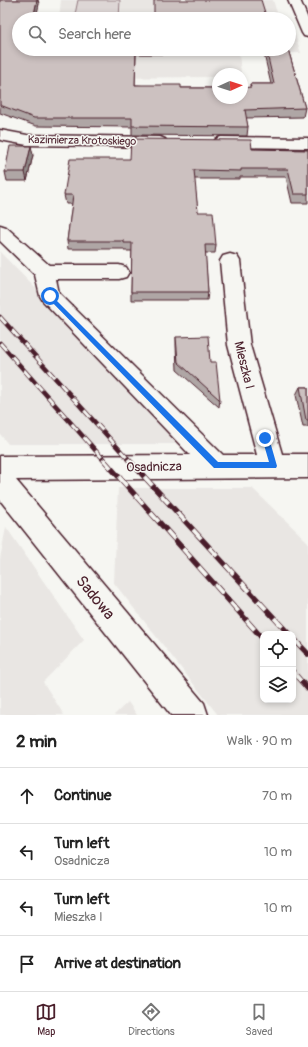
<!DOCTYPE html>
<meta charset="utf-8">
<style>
body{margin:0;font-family:Pangolin,sans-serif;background:#f6f6f6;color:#222}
.controls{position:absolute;right:12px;bottom:12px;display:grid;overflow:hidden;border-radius:8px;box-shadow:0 2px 6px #0003}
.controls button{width:36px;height:36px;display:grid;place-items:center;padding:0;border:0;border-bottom:1px solid #e0e0e0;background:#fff;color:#222;font:20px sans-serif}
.compass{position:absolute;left:212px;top:68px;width:36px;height:36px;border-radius:50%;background:#fff;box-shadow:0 2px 6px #0003;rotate:87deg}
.stop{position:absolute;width:12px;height:12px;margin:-9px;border:3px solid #1a73e8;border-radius:50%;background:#fff}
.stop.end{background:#1a73e8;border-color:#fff;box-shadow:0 1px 4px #0008}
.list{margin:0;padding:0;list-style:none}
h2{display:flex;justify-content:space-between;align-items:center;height:52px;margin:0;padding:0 16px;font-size:17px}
h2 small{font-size:13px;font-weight:400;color:#767676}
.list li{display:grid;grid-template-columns:26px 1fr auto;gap:12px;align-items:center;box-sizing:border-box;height:56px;padding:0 16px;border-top:1px solid #e0e0e0}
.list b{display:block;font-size:15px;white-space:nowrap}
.list p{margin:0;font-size:13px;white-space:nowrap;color:#767676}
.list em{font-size:13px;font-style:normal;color:#767676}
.icon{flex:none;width:22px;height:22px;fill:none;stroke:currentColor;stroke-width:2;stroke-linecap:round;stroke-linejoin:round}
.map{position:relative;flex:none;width:308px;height:715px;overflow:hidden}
.search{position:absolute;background:#fff;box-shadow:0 2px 6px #0003;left:12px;right:12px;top:12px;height:44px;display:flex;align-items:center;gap:10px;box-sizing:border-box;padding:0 14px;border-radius:22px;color:#767676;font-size:15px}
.sheet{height:276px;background:#fff}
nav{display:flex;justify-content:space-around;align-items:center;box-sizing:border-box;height:56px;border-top:1px solid #e0e0e0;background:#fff;font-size:11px;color:#767676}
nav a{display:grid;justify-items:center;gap:2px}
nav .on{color:#4a1f2b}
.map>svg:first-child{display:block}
.built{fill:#e9e6e3;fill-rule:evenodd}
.green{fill:#ddd6d5;stroke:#947a80}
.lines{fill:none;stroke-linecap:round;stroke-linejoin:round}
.minor-casing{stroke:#4a1f2b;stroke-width:3}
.minor{fill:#f6f6f2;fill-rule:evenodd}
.rail-far1-casing{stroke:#4a1f2b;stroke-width:4.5}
.rail-casing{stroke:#4a1f2b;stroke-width:5.5}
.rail-far1{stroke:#f6f6f2;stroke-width:3;stroke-dasharray:9;stroke-linecap:butt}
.rail{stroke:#f6f6f2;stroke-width:4;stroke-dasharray:12;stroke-linecap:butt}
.wall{fill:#afa6a5;stroke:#4a1f2b}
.shaded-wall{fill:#8f8786;stroke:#4a1f2b}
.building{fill:#ccc1c0;stroke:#4a1f2b}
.route{fill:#1a73e8}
.labels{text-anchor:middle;stroke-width:3;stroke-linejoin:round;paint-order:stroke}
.far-street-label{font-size:11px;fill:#4a1f2b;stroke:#f6f6f2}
.street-label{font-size:13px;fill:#4a1f2b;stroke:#f6f6f2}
.near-street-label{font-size:16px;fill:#4a1f2b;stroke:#f6f6f2}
</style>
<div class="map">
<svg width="308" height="715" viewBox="0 0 308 715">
<rect width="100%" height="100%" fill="#f6f6f2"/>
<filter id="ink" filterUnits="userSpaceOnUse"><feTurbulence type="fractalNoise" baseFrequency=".025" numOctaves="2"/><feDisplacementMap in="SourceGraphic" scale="8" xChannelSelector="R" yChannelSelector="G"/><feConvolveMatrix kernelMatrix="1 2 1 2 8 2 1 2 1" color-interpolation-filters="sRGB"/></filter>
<g filter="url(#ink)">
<!-- built -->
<path class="built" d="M 61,0 L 273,0 L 279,19 L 59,19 Z
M 289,35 L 295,35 L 301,53 L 239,53 L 241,74 L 218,74 L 218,77 L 81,78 L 56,49 L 289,49 Z
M 0,252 L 187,444 L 8,444 L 0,434 Z
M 118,488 L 252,488 L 308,542 L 308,715 L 218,715 L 114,583 ZM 263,634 L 293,634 L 293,700 L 263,700 Z
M 6,527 L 84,640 L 43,682 L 64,715 L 0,715 L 0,559 Z
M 128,702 L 137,715 L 114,715 Z"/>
<!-- green -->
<path class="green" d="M 78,0 L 120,0 L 119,19 L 74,19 Z"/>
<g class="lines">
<!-- minor casing -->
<g class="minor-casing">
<path id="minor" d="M 288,0 L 300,0 L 308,19 L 308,37 L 304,36 L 302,33 Z
M 0,130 L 27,135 L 160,137 L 165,139 L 168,142 L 165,145 L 160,147 L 27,145 L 0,140 Z
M 221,137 L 308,138 L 308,148 L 221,147 L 216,145 L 213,142 L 216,139 Z
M 0,225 L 6,227 L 49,265 L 119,265 L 126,267 L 129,272 L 126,277 L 119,279 L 56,279 L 59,293 L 223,455 L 257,455 L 228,345 L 220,261 L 223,256 L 230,254 L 237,256 L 240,261 L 250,345 L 282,454 L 308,454 L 308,478 L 16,480 L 204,703 L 208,715 L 171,715 L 0,500 L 0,456 L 190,455 L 43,301 L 40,296 L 35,275 L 0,241 Z"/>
</g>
<!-- minor -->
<use href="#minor" class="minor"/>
<!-- rail-far1 casing -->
<g class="rail-far1-casing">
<path id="rail-far1" d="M 0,317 L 129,460
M 0,343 L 104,460"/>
</g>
<!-- rail casing -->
<g class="rail-casing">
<path id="rail" d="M 103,459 L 263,639
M 128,459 L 289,634
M 293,638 L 308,654
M 293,672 L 308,689"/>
</g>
<!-- rail-far1 -->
<use href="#rail-far1" class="rail-far1"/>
<!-- rail -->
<use href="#rail" class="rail"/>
</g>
<!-- wall -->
<path class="wall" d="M 0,0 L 38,0 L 39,4 L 19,49 L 184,49 L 183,54 L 136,54 L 135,85 L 181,88 L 250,88 L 250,84 L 271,84 L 264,54 L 265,49 L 288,49 L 305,108 L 303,117 L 246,118 L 248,127 L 247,136 L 132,135 L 132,127 L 36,126 L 0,113 Z
M 252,149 L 308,150 L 308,203 L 292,203 L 286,177 L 240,177 L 240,179 L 194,179 L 198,212 L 216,245 L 215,253 L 205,253 L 208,292 L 207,300 L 131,300 L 131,292 L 132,251 L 124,251 L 124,249 L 68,249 L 67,241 L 72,204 L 66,204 L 64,195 L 130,159 Z
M 33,155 L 27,181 L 7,181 L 5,172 Z
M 176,337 L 210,362 L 220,400 L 219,407 L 177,370 L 176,345 Z
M 300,387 L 308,387 L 308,427 L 303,427 L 296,395 Z"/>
<!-- shaded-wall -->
<path class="shaded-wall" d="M 37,0 L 38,0 L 39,4 L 36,19 L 33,19 Z
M 31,146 L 33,155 L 27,181 L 25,172 Z"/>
<!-- building -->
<path class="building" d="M 0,0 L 37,0 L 33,19 L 19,19 L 19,49 L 136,49 L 135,85 L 181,85 L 181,88 L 218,88 L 218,98 L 242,98 L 242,88 L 251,87 L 250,84 L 274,84 L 266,49 L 288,49 L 305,108 L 245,110 L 248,127 L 132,126 L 132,118 L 34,118 L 0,105 Z
M 154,0 L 261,0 L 267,19 L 154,19 Z
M 131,139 L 251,140 L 252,149 L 308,150 L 308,194 L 294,194 L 288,169 L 241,169 L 241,171 L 194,170 L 198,212 L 213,212 L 216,245 L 205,245 L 208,292 L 131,292 L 132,243 L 124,243 L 124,241 L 67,241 L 73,195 L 64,195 L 70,159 L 130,159 Z
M 10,146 L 31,146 L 25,172 L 5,172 Z
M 208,336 L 210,362 L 216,362 L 220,400 L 178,362 L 176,337 Z
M 300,387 L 308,387 L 308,420 L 306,420 Z"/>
</g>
<!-- route -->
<path class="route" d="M 50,294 L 218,462 L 269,462 L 262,438 L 265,435 L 269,438 L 277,466 L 276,468 L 214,468 L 48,298 L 47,296 Z"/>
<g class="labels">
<!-- far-street labels -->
<g class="far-street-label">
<text transform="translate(82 140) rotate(1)" y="4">Kazimierza Krotoskiego</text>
</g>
<!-- street labels -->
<g class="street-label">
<text transform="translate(245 365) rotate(76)" y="5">Mieszka I</text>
<text transform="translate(154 466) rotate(-1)" y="5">Osadnicza</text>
</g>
<!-- near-street labels -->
<g class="near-street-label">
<text transform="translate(96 597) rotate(51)" y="6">Sadowa</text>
</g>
</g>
</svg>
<div class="controls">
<button><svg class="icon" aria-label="locate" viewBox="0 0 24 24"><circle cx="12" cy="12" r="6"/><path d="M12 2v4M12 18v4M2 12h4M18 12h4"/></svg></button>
<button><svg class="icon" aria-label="layers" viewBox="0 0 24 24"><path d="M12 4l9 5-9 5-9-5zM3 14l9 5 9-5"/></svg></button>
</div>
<svg class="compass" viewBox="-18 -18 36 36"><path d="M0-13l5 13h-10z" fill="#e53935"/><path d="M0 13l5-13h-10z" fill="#767676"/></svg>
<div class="stop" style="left:50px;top:296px"></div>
<div class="stop end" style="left:265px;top:438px"></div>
<div class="search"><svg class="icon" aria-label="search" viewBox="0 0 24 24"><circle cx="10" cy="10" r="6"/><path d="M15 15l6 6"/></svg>Search here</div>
</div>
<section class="sheet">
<h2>2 min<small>Walk · 90 m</small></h2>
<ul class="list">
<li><svg class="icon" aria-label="ahead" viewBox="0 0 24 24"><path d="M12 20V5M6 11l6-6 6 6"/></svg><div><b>Continue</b></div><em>70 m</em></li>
<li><svg class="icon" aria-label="left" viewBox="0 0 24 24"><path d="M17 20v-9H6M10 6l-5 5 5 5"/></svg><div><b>Turn left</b><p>Osadnicza</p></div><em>10 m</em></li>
<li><svg class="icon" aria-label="left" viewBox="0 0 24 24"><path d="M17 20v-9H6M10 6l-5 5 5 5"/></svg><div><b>Turn left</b><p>Mieszka I</p></div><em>10 m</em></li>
<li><svg class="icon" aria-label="arrive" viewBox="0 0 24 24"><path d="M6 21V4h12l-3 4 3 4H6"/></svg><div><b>Arrive at destination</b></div></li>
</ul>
</section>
<nav>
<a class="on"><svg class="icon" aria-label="map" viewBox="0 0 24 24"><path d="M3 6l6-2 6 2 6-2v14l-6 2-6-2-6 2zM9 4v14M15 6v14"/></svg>Map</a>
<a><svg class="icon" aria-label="directions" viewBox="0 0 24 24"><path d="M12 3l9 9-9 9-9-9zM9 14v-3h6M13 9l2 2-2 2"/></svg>Directions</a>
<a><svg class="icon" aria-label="saved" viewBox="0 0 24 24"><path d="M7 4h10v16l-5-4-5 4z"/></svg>Saved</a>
</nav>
